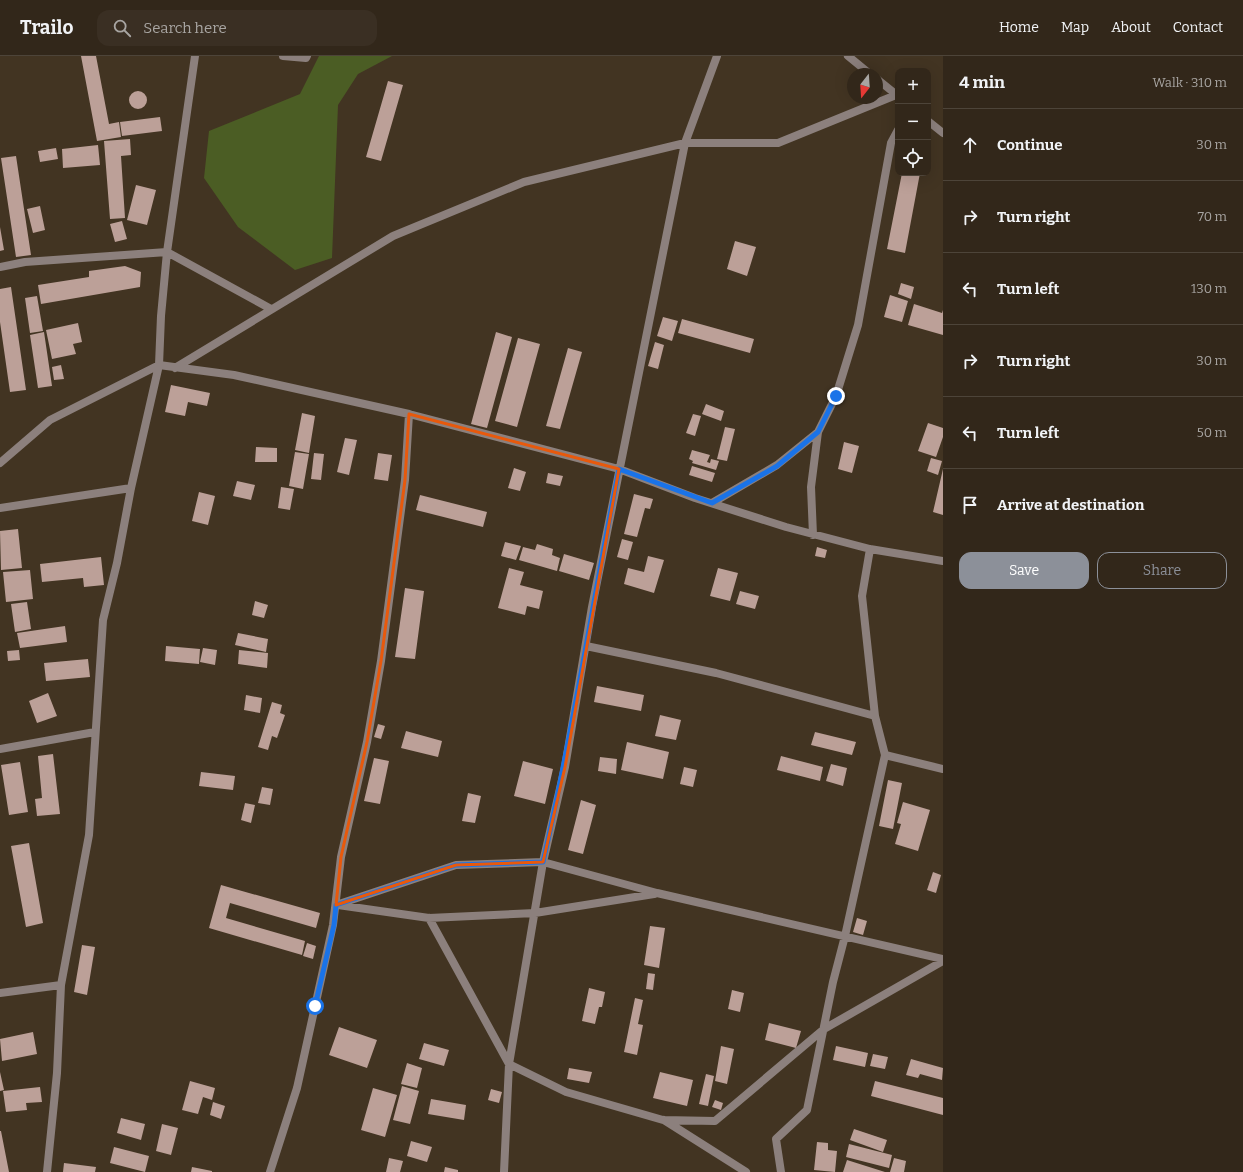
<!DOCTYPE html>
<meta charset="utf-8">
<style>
body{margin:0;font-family:Bitter,serif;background:#3a2f23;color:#f1f3f6}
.controls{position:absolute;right:12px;top:12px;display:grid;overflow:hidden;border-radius:8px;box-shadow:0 4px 16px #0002}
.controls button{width:36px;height:36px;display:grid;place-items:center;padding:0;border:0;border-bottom:1px solid #4d4439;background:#32271a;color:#f1f3f6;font:20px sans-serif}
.compass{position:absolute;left:847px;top:12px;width:36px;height:36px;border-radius:50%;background:#32271a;box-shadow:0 4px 16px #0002;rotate:197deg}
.stop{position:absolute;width:12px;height:12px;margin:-9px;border:3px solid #1a73e8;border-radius:50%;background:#fff}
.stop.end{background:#1a73e8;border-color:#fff;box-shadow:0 1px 4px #0008}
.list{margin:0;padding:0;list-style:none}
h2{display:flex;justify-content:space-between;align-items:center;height:52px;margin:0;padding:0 16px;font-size:17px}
h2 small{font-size:13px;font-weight:400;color:#a8a5a2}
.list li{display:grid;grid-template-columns:26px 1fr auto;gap:12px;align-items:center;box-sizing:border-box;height:72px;padding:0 16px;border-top:1px solid #4d4439}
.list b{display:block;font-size:15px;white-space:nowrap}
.list em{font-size:13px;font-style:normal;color:#a8a5a2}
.actions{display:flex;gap:8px;padding:12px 16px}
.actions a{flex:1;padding:9px 0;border:1px solid #8c9099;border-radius:12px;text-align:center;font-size:14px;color:#8c9099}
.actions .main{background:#8c9099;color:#fff}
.icon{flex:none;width:22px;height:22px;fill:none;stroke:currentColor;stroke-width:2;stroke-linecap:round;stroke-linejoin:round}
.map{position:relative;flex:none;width:943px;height:1116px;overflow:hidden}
header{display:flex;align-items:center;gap:24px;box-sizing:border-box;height:56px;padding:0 20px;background:#32271a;border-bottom:1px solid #4d4439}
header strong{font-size:19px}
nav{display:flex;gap:22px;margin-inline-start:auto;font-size:14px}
.search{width:280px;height:36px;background:#3a2f23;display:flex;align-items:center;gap:10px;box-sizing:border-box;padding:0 14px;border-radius:12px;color:#a8a5a2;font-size:15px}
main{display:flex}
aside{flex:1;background:#32271a}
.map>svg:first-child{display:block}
.green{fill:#4b5d24}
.building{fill:#bca098}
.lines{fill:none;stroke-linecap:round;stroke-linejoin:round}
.service{stroke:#8c807d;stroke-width:8}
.minor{stroke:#8c807d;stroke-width:8}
.route{stroke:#1a73e8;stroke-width:5}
.marked{fill:none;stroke:#e8590c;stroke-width:3;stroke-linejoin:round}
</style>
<header>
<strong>Trailo</strong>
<div class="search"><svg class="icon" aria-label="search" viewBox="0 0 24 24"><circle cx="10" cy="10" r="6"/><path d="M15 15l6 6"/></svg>Search here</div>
<nav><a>Home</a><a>Map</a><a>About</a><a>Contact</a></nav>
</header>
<main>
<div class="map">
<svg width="943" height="1116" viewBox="0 0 943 1116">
<rect width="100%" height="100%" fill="#423422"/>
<!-- green -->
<path class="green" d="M 319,0 L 392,0 L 358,18 L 338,49 L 332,202 L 295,214 L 238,171 L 204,122 L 209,75 L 300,38 Z"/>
<!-- building -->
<path class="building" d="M 81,0 L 96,0 L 109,68 L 119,66 L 121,81 L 97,85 Z
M 388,25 L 403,29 L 381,105 L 366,101 Z
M129 44a9 9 0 1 1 18 0a9 9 0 1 1-18 0Z
M 160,61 L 162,75 L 122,80 L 120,66 Z
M 130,83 L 131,99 L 121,100 L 125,162 L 110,163 L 104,85 Z
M 98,89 L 100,109 L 63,112 L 62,93 Z
M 56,92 L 58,103 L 40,106 L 38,95 Z
M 16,100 L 31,199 L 16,201 L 1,102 Z
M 902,117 L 920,117 L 905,197 L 887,193 Z
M 136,129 L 156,134 L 147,169 L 127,164 Z
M 40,150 L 45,174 L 33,177 L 27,153 Z
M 122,165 L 127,183 L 115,186 L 110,168 Z
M 0,171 L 4,194 L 0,195 Z
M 735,185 L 756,191 L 747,220 L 727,213 Z
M 125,210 L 141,216 L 140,231 L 41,248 L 38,229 L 89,221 L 89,215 Z
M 901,227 L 914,231 L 911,243 L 898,238 Z
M 11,231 L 26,334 L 10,336 L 0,266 L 0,233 Z
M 890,239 L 908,245 L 902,266 L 884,261 Z
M 37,240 L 43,275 L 30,277 L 25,242 Z
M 914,248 L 942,257 L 943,254 L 943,279 L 908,269 Z
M 663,261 L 678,265 L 672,285 L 657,280 Z
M 682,263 L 754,283 L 750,297 L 678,277 Z
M 78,267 L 82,286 L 73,288 L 76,298 L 52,303 L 46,274 Z
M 44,276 L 52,330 L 38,332 L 30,279 Z
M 496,276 L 512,281 L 487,372 L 471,368 Z
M 518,282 L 540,288 L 517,371 L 495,365 Z
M 655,286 L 664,289 L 658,313 L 648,310 Z
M 568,292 L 582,296 L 560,373 L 546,370 Z
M 61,309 L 64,323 L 54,324 L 52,311 Z
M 171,329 L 210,337 L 207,350 L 188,346 L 185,360 L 165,356 Z
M 706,348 L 724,355 L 721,365 L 702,358 Z
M 302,357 L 315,360 L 309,397 L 295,394 Z
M 693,358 L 701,360 L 695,380 L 686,377 Z
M 928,367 L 943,372 L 943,381 L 936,401 L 918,395 Z
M 725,371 L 735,373 L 727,405 L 717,403 Z
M 345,382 L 357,384 L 349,419 L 337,416 Z
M 844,386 L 859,390 L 852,417 L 838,413 Z
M 256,391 L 277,392 L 277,406 L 255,406 Z
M 692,394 L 710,399 L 707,406 L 710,407 L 711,403 L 719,405 L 716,414 L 692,407 L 693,405 L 689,403 Z
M 295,396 L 309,398 L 303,433 L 289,430 Z
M 314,397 L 324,398 L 321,424 L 311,423 Z
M 378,397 L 392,399 L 388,425 L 374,423 Z
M 931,402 L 942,405 L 938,419 L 927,415 Z
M 692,410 L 715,417 L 712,426 L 689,419 Z
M 514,412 L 526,416 L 520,435 L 508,432 Z
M 943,413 L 943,459 L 933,456 Z
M 548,417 L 563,420 L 560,430 L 546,427 Z
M 237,425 L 255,429 L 251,444 L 233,440 Z
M 281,431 L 294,433 L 290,454 L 278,452 Z
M 199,436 L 215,440 L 208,469 L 192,465 Z
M 634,438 L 653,443 L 650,453 L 645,452 L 637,481 L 624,478 Z
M 420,439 L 487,456 L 483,471 L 416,454 Z
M 18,473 L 22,512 L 1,514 L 0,475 Z
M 622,483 L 633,486 L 628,504 L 617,501 Z
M 505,486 L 521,490 L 516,504 L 501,500 Z
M 537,488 L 553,493 L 552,499 L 560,502 L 557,515 L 519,504 L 523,491 L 535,494 Z
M 817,491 L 827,494 L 825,502 L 815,500 Z
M 564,498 L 594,507 L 589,524 L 559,515 Z
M 648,500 L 664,504 L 654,537 L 624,528 L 628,512 L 644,516 Z
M 101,501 L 104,529 L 84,531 L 83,522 L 42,526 L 40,508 Z
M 509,512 L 524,516 L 520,529 L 543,535 L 539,553 L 527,550 L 525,559 L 498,552 Z
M 718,512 L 738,517 L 730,545 L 710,540 Z
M 30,514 L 33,543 L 6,546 L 3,516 Z
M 405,532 L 424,535 L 415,603 L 395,601 Z
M 740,535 L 759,540 L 755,553 L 736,548 Z
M 255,545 L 268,549 L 264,562 L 252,559 Z
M 27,546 L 31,573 L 15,576 L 11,548 Z
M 65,570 L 67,586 L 20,592 L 17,577 Z
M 238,577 L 268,583 L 266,596 L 235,589 Z
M 166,590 L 200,593 L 199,608 L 165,605 Z
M 203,592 L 217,594 L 215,609 L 200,606 Z
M 19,594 L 20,604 L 8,605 L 7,595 Z
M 239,594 L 268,597 L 267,612 L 238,608 Z
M 88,603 L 90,621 L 46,625 L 44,607 Z
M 597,630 L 644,639 L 641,655 L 594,646 Z
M 48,637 L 57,660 L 37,667 L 29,645 Z
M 246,639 L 262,642 L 260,657 L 244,654 Z
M 272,646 L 282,649 L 280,657 L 285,659 L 277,682 L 272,680 L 268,694 L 258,691 Z
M 660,659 L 681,664 L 676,684 L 655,680 Z
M 378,668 L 385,670 L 381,683 L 374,681 Z
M 406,675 L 442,685 L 438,701 L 401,692 Z
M 815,676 L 856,686 L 852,699 L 811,689 Z
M 627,686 L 669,696 L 663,723 L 621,714 Z
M 53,698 L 60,758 L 37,760 L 35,743 L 42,742 L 38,700 Z
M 781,700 L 823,711 L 820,725 L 777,714 Z
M 600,701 L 617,703 L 616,718 L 598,715 Z
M 374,702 L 389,705 L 380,748 L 364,745 Z
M 523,705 L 553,713 L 545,748 L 514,740 Z
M 20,706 L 28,756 L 9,759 L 1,709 Z
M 831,708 L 847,712 L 843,730 L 826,725 Z
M 684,711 L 697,714 L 693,731 L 680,728 Z
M 201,716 L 235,720 L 233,734 L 199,730 Z
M 888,724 L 902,727 L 893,773 L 879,770 Z
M 262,731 L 273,733 L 270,749 L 258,747 Z
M 468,737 L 481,740 L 475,767 L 462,765 Z
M 581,744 L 596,749 L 583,798 L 568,794 Z
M 903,746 L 930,754 L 918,795 L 895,788 L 901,768 L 897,767 Z
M 245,747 L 255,749 L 251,767 L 241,764 Z
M 29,787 L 43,867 L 26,871 L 11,790 Z
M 933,816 L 941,819 L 936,837 L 927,834 Z
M 221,829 L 320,857 L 316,872 L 230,847 L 226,862 L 305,885 L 302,899 L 209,872 Z
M 857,862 L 867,865 L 863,879 L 853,876 Z
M 650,870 L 665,872 L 659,912 L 644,909 Z
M 307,887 L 316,890 L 313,903 L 303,900 Z
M 82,889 L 95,891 L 87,939 L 74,936 Z
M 648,917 L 655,918 L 653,934 L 646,933 Z
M 589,932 L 605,936 L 602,951 L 599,951 L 595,968 L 582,965 Z
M 732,934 L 744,937 L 740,956 L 728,953 Z
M 635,942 L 643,944 L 638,968 L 643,969 L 637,999 L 624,996 Z
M 769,967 L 801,975 L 796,992 L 765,984 Z
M 339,971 L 377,984 L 367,1012 L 329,999 Z
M 33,976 L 37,998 L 2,1005 L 0,983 Z
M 424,987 L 449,994 L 444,1010 L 419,1003 Z
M 721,990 L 734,993 L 727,1028 L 715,1025 Z
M 836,990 L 868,997 L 865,1011 L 833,1004 Z
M 873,998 L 888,1001 L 885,1013 L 870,1010 Z
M 911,1003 L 943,1012 L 942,1024 L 920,1018 L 918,1022 L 906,1019 Z
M 407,1007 L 422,1012 L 417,1032 L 401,1028 Z
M 569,1012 L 592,1016 L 589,1027 L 567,1023 Z
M 0,1016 L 4,1034 L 0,1035 Z
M 660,1016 L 693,1024 L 687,1050 L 653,1042 Z
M 706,1018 L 714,1020 L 708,1050 L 699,1048 Z
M 190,1025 L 215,1032 L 212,1044 L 203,1041 L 198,1058 L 182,1054 Z
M 875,1025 L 943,1042 L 943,1059 L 871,1040 Z
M 402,1030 L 419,1035 L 410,1068 L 393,1064 Z
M 40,1031 L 42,1046 L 26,1047 L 27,1054 L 6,1056 L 3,1035 Z
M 373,1032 L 397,1039 L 385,1081 L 361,1074 Z
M 491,1033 L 502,1036 L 499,1047 L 488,1044 Z
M 431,1043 L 466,1049 L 464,1064 L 428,1058 Z
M 715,1044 L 723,1047 L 721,1054 L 712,1051 Z
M 213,1046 L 225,1050 L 221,1063 L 210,1059 Z
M 121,1062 L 145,1068 L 141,1084 L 117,1077 Z
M 162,1068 L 178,1072 L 171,1099 L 156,1095 Z
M 854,1073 L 887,1084 L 883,1096 L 850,1084 Z
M 0,1075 L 1,1075 L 9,1116 L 0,1116 Z
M 411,1085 L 432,1091 L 427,1106 L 407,1100 Z
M 817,1086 L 828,1087 L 828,1094 L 837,1095 L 835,1116 L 814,1114 Z
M 849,1088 L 892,1099 L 889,1112 L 846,1101 Z
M 114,1091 L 149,1100 L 145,1116 L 110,1107 Z
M 389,1102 L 403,1105 L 400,1116 L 386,1116 Z
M 894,1102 L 906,1105 L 904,1116 L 890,1116 Z
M 847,1104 L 885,1116 L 843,1116 Z
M 64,1107 L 96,1111 L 95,1116 L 63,1116 Z
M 192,1111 L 212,1115 L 212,1116 L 191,1116 Z
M 445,1111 L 458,1114 L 458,1116 L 444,1116 Z"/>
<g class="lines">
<!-- service -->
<path class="service" d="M 885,699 L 943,713"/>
<!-- minor -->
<path class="minor" d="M 283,0 L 306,2 L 307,0
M 848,0 L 870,18
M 877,23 L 898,40
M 928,65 L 943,77
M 0,211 L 25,206 L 167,196 L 271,253
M 175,312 L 393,180 L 524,126 L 685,87 L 778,87 L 896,39
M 0,407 L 50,364 L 159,309 L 234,319 L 409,358 L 619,413 L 695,442 L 786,471 L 870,493 L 943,505
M 712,447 L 777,409 L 818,376
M 0,452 L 131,432
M 813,479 L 811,431 L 818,376 L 836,340 L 858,269 L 891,87 L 898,74
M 870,493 L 862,540 L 875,660
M 586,590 L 716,617 L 875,660 L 885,699 L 845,880 L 833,926 L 807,1054 L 776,1083 L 781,1116
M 0,693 L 95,676
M 336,849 L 456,809 L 543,806 L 657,837 L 943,903
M 338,849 L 429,862 L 535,857 L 654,838
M 429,862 L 509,1008 L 566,1036 L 663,1064 L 715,1065 L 824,973 L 943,905
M 0,937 L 61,929
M 664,1064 L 746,1116
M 47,1116 L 57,1017 L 61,929 L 89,779 L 103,564 L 117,507 L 131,432 L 159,309 L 161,260 L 167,196 L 195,0
M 270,1116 L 297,1032 L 333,869 L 341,801 L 367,686 L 381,605 L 405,424 L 409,358
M 504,1116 L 509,1008 L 543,806 L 565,711 L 592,551 L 685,87 L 717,0"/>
</g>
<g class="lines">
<!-- route -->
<path class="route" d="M 315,950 L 334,869 L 336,849 L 456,809 L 543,806 C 573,676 593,544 619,413 L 712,447 L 777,410 L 818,376 L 836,340"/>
</g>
<!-- marked area -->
<path class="marked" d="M 409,358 L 619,413 L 565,711 L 543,806 L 456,809 L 336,849 L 341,801 L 367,686 L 381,605 L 405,424 Z"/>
</svg>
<div class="controls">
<button>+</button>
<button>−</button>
<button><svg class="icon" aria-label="locate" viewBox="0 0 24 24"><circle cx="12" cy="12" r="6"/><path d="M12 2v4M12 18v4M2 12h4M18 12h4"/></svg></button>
</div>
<svg class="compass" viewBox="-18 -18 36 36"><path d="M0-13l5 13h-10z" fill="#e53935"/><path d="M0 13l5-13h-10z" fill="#a8a5a2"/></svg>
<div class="stop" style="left:315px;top:950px"></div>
<div class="stop end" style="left:836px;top:340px"></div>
</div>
<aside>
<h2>4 min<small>Walk · 310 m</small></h2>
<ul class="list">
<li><svg class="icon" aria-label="ahead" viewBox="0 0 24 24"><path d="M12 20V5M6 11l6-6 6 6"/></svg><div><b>Continue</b></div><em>30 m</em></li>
<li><svg class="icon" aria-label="right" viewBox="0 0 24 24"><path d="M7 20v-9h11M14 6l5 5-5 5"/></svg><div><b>Turn right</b></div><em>70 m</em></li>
<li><svg class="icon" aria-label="left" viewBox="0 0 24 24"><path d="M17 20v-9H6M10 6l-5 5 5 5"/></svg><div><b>Turn left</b></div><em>130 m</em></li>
<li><svg class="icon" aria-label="right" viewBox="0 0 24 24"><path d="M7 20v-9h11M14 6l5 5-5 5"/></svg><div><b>Turn right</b></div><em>30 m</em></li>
<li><svg class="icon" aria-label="left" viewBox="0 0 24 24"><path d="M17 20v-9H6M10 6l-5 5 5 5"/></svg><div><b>Turn left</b></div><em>50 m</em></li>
<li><svg class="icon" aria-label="arrive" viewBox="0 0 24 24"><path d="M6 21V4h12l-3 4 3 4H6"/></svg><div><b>Arrive at destination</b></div></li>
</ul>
<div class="actions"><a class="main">Save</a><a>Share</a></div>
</aside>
</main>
